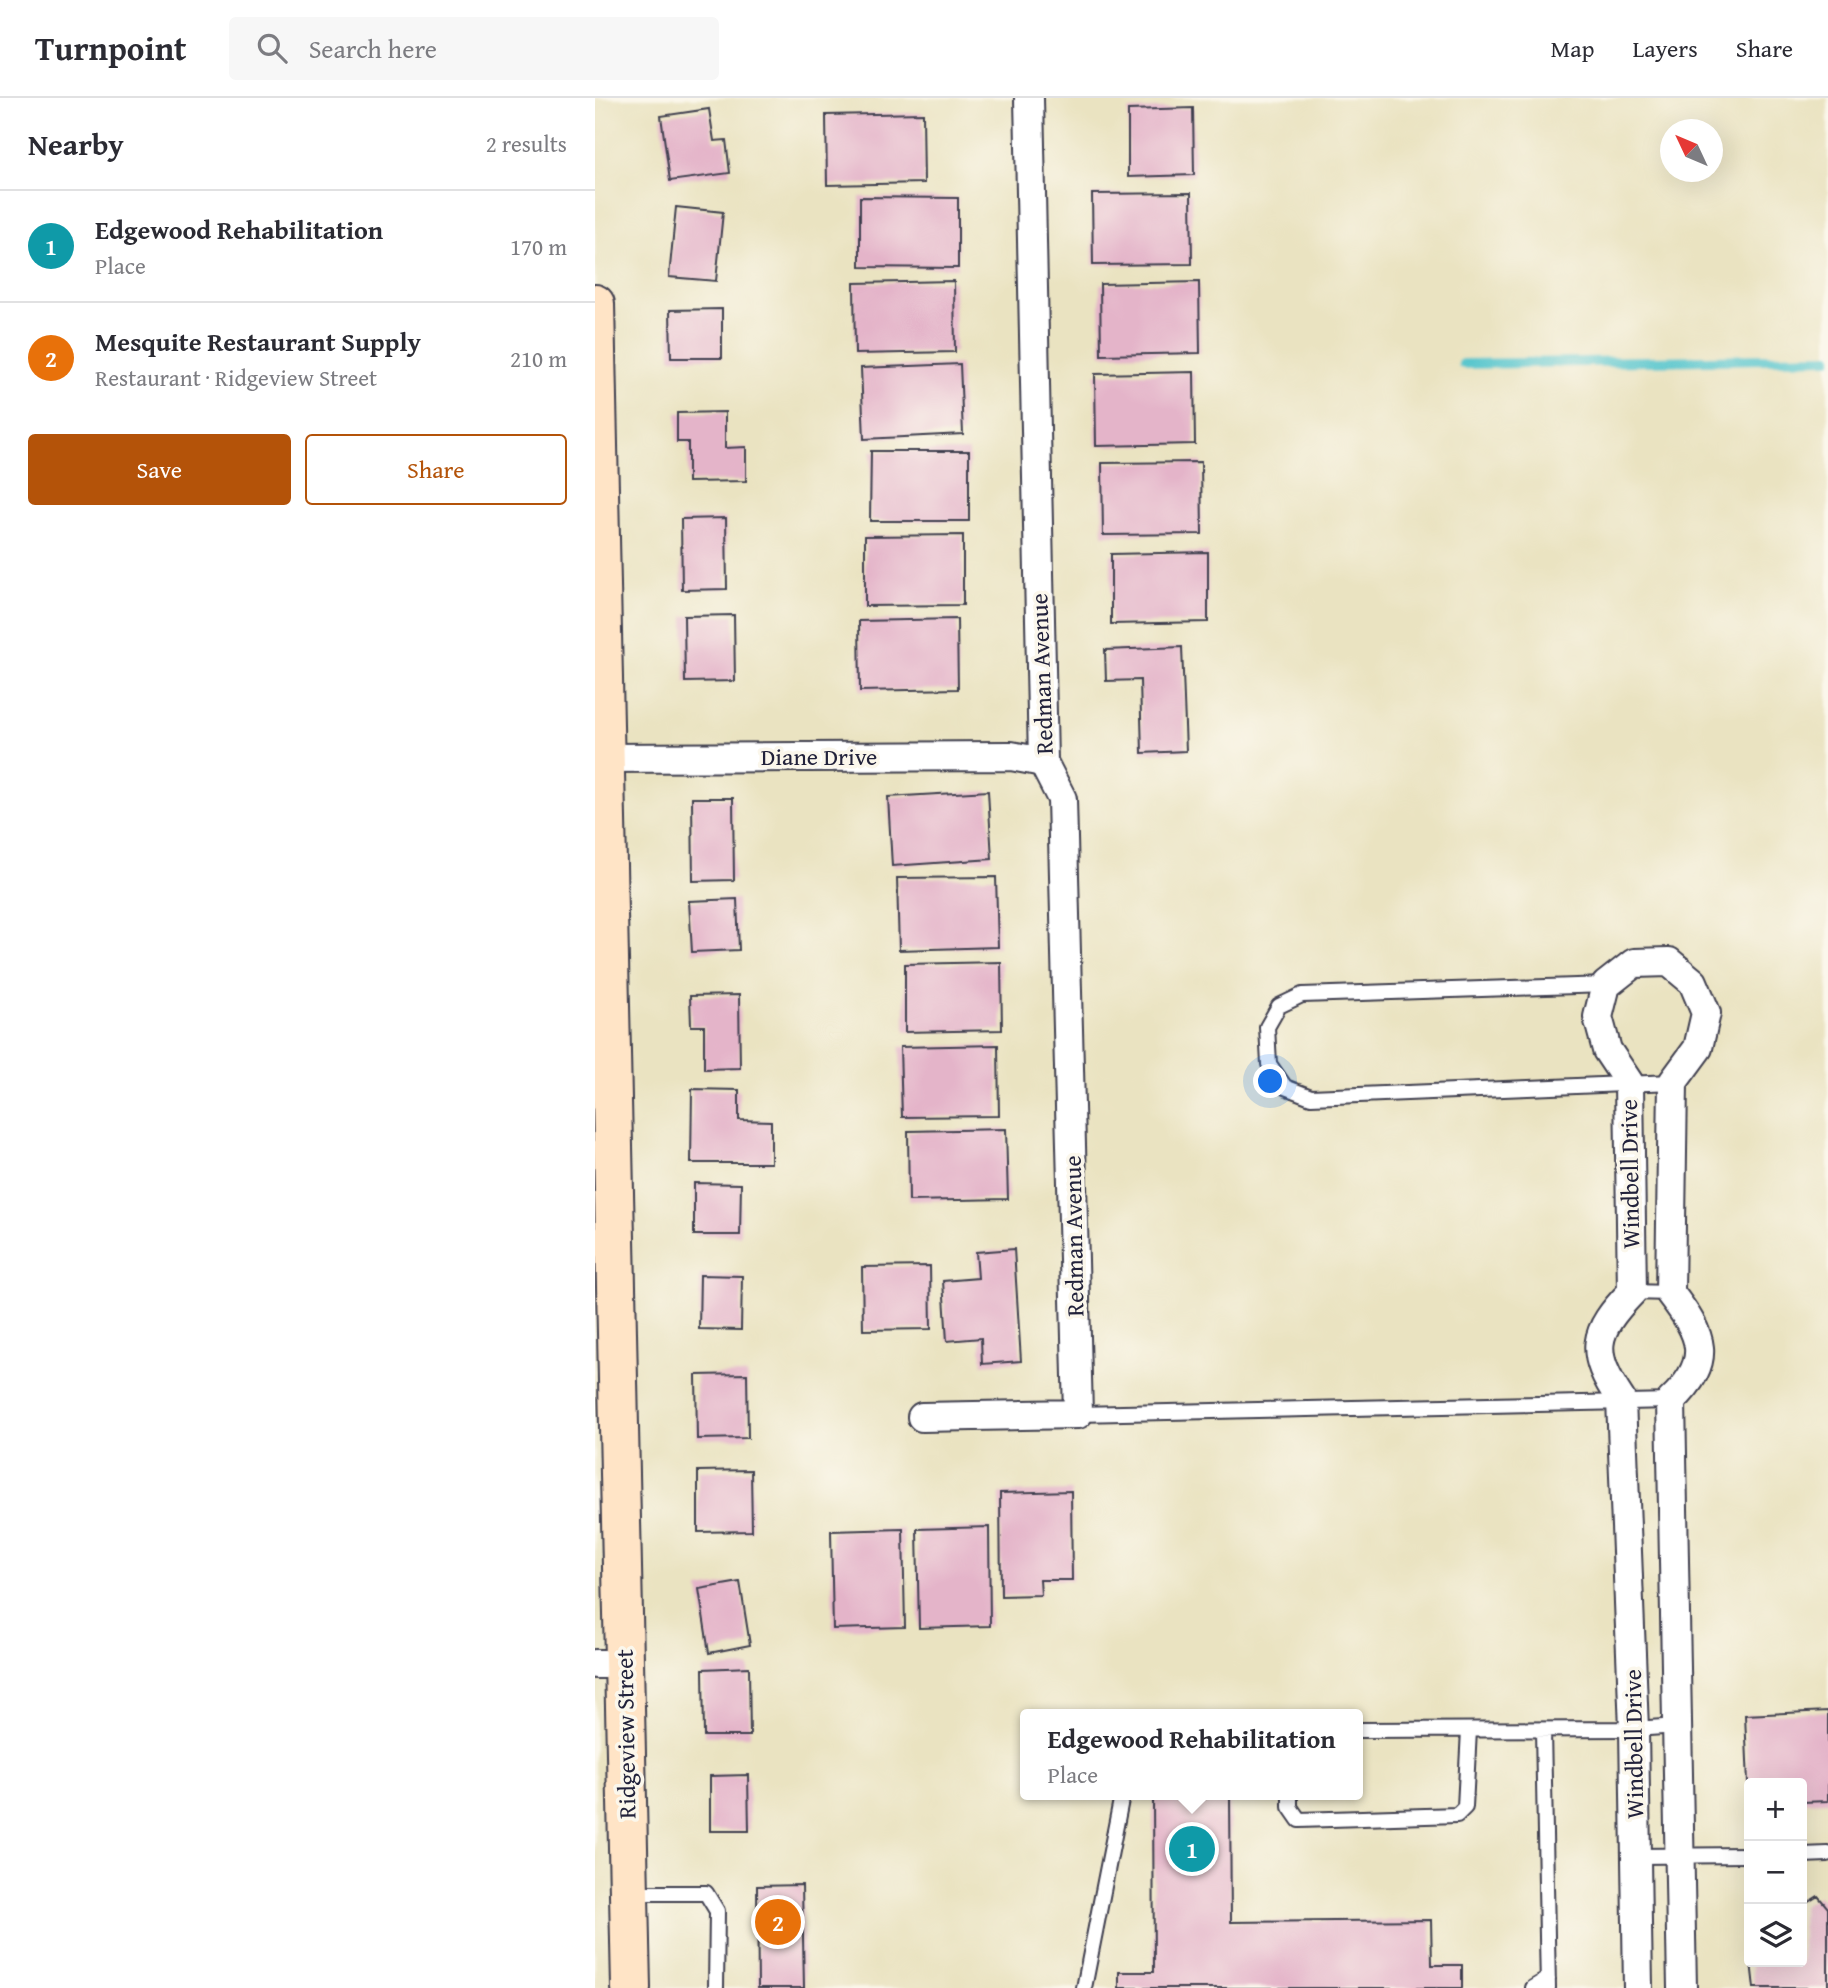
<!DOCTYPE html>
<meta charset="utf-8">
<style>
body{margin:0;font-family:"Gentium Book Plus",serif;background:#f7f7f7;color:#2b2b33}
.controls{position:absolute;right:21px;bottom:21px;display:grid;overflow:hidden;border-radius:7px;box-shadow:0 7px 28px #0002}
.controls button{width:63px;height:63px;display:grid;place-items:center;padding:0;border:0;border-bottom:2px solid #e1e1e2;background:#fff;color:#2b2b33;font:35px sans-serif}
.compass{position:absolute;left:1065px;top:21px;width:63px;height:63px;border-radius:50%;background:#fff;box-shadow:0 7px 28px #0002;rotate:314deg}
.you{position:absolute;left:676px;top:984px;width:24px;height:24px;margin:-18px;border:5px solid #fff;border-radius:50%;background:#1a73e8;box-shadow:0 0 0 10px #1a73e833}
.badge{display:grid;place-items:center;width:46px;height:46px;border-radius:50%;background:#b45309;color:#fff;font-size:23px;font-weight:700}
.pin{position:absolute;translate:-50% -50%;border:4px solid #fff;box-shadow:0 2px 7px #0006}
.popup{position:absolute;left:425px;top:1611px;width:343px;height:91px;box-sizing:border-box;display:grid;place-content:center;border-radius:7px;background:#fff;filter:drop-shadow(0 2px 5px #0005);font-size:23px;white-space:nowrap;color:#7c7c81}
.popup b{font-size:26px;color:#2b2b33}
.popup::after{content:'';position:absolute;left:50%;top:100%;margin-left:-14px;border:14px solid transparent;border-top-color:#fff}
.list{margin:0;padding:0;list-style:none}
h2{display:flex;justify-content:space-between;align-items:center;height:91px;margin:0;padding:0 28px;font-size:30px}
h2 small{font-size:23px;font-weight:400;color:#7c7c81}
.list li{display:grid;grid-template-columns:46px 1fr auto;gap:21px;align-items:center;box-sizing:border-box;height:112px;padding:0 28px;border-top:2px solid #e1e1e2}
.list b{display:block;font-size:26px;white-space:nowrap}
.list p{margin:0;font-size:23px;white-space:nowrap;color:#7c7c81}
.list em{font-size:23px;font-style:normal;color:#7c7c81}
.actions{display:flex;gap:14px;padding:21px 28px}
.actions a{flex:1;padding:16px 0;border:2px solid #b45309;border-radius:7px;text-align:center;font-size:24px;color:#b45309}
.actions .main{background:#b45309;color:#fff}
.icon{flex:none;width:38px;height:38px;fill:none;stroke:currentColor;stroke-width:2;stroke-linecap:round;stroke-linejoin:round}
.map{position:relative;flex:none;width:1233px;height:1890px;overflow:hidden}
header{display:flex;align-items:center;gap:42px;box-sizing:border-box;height:98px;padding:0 35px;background:#fff;border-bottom:2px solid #e1e1e2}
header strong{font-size:33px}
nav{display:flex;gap:38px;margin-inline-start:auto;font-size:24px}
.search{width:490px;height:63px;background:#f7f7f7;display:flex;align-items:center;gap:18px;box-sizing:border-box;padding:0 24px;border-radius:7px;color:#7c7c81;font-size:26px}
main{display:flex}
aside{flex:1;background:#fff}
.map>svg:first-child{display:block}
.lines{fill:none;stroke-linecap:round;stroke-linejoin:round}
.stream{stroke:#59c6cd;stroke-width:10}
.building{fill:#e4b4c9}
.lane-casing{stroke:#403f4f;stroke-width:18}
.street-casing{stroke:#403f4f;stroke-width:32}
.secondary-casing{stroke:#403f4f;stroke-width:42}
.lane{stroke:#fff;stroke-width:14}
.street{stroke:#fff;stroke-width:28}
.secondary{stroke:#ffe4c6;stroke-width:38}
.labels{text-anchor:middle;stroke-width:7;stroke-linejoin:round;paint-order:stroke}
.street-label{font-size:24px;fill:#22223b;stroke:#fbf7ec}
</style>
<header>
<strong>Turnpoint</strong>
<div class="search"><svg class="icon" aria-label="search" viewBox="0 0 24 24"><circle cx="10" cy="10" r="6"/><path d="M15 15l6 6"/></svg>Search here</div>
<nav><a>Map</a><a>Layers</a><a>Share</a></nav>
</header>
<main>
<aside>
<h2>Nearby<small>2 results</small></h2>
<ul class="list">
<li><span class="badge" style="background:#0f9aa8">1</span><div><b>Edgewood Rehabilitation</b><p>Place</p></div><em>170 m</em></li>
<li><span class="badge" style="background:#e8710a">2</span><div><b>Mesquite Restaurant Supply</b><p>Restaurant · Ridgeview Street</p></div><em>210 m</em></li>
</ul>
<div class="actions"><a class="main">Save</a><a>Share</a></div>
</aside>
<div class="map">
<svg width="1233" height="1890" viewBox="0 0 1233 1890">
<rect width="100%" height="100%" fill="#fbf7ec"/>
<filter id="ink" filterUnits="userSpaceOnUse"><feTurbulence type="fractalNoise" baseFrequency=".0143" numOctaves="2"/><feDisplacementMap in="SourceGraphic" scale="14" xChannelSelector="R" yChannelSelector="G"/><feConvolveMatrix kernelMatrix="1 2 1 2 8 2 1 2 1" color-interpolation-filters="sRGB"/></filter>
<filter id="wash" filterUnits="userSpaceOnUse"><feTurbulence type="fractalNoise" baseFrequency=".00686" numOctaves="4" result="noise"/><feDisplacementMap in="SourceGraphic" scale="28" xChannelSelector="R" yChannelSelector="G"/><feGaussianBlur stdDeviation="1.57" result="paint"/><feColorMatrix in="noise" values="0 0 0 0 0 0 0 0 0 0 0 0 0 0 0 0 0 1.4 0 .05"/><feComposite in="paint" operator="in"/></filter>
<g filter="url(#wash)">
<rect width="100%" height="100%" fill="#eae3c1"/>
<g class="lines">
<!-- stream -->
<path class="stream" d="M 868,266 L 1233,260"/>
</g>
<g id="blocks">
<!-- building -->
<path class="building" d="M 598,10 L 599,77 L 533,79 L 533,12 Z
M 114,11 L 119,43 L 131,42 L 135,75 L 75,83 L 66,18 Z
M 328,15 L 329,85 L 232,87 L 231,17 Z
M 596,95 L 597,166 L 498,167 L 497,96 Z
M 265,99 L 363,100 L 363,170 L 265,169 Z
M 81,109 L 128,114 L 121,183 L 74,179 Z
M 359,183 L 360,254 L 260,256 L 259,185 Z
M 604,184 L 605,255 L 506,257 L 505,186 Z
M 127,211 L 127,260 L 76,260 L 75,212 Z
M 365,266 L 368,336 L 269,341 L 266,270 Z
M 599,274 L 600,346 L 501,348 L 500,276 Z
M 130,314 L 130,350 L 151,349 L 151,383 L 93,384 L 93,344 L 82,344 L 82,315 Z
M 276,353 L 374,353 L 374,423 L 275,423 Z
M 606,364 L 607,436 L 508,437 L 507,365 Z
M 131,420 L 132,491 L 87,492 L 86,421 Z
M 368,437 L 368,507 L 270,508 L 270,438 Z
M 613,454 L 613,524 L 516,526 L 516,456 Z
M 139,517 L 140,583 L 90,584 L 89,518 Z
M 362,521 L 363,591 L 265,593 L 264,523 Z
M 587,549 L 591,653 L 547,655 L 545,582 L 511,583 L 510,552 Z
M 393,693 L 397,761 L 297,768 L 293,699 Z
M 97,700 L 138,700 L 139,782 L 98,783 Z
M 401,779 L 403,849 L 304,852 L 302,780 Z
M 142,801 L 144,852 L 97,854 L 94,803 Z
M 406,864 L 407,932 L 310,934 L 310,866 Z
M 144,897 L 145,970 L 109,971 L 109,928 L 96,928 L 95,898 Z
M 403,947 L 404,1018 L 307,1019 L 305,949 Z
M 97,991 L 144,992 L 144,1022 L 176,1023 L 176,1065 L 96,1065 Z
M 411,1031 L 413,1101 L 314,1103 L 313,1033 Z
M 99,1085 L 146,1086 L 145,1137 L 99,1137 Z
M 419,1151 L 426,1263 L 387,1266 L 386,1240 L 352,1243 L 348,1183 L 383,1180 L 381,1154 Z
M 335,1168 L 336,1231 L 268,1232 L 267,1169 Z
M 105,1177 L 147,1178 L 146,1232 L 104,1231 Z
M 152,1276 L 153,1340 L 102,1341 L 101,1277 Z
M 156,1372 L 157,1433 L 103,1434 L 103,1373 Z
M 476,1393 L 477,1482 L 445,1482 L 446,1497 L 406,1498 L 405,1395 Z
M 394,1429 L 395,1528 L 324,1530 L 322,1431 Z
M 308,1431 L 310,1529 L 238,1531 L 236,1433 Z
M 145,1484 L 155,1547 L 114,1555 L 104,1491 Z
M 154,1569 L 155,1638 L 109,1638 L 108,1571 Z
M 1233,1613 L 1233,1703 L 1207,1704 L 1207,1685 L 1153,1685 L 1150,1617 Z
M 153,1677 L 154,1733 L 115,1733 L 115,1678 Z
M 558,1697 L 635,1697 L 636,1824 L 836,1822 L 837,1867 L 867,1867 L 867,1890 L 524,1890 L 524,1874 L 559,1874 Z
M 207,1787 L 209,1890 L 163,1890 L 162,1788 Z
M 1223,1798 L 1233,1810 L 1233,1890 L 1159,1890 L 1156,1864 L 1207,1864 L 1207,1808 Z"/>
</g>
</g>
<g filter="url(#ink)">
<use href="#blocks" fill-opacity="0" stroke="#403f4f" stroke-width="2"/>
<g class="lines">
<!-- lane casing -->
<g class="lane-casing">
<path id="lane" d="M 1011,887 L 707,897 L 684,908 L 672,929 L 674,966 L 690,989 L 716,999 L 1078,984
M 1037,1194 L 1075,1195
M 483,1316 L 1076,1303
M 763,1632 L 1039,1631 L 1083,1628
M 948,1632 L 953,1890
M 695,1697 L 695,1709 L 704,1722 L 862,1717 L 870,1709 L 874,1632
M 1207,1757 L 1233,1756
M 1041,1758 L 1154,1757
M 35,1795 L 111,1795 L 122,1813 L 121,1890
M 489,1890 L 527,1697
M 938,1890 L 953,1881"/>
</g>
<!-- street casing -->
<g class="street-casing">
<path id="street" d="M 0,660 L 416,658 L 448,664
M 327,1319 L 483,1316 L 467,701 L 448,664 L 434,0
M 0,1566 L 30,1566
M 1043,1890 L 1039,1631 L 1026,1302 C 994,1254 997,1235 1037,1194 L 1034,985 L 1012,952 L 1003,919 L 1011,887 L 1039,865 L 1074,864 L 1098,884 L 1111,915 L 1103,950 L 1078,984 L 1075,1195 C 1108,1238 1119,1262 1076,1303 L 1087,1890"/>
</g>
<!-- secondary casing -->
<g class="secondary-casing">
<path id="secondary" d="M 0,206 L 36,1890"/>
</g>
<!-- lane -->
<use href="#lane" class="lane"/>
<!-- street -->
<use href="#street" class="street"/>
<!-- secondary -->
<use href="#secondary" class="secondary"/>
</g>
</g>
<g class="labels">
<!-- street labels -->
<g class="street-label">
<text transform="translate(447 576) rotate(-92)" y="8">Redman Avenue</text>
<text x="224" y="667">Diane Drive</text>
<text transform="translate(1035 1076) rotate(-91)" y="8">Windbell Drive</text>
<text transform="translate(479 1138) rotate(-91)" y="8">Redman Avenue</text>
<text transform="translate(31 1636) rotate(-91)" y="8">Ridgeview Street</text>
<text transform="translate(1039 1646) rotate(-91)" y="8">Windbell Drive</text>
</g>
</g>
</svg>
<div class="controls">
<button>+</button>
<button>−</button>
<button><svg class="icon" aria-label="layers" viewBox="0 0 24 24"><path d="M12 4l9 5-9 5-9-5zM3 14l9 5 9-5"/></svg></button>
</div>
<svg class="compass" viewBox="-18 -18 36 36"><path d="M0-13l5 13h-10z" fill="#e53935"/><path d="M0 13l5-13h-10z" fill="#7c7c81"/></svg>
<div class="you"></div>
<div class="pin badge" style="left:597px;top:1751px;background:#0f9aa8">1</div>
<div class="popup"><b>Edgewood Rehabilitation</b>Place</div>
<div class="pin badge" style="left:183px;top:1824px;background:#e8710a">2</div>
</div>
</main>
